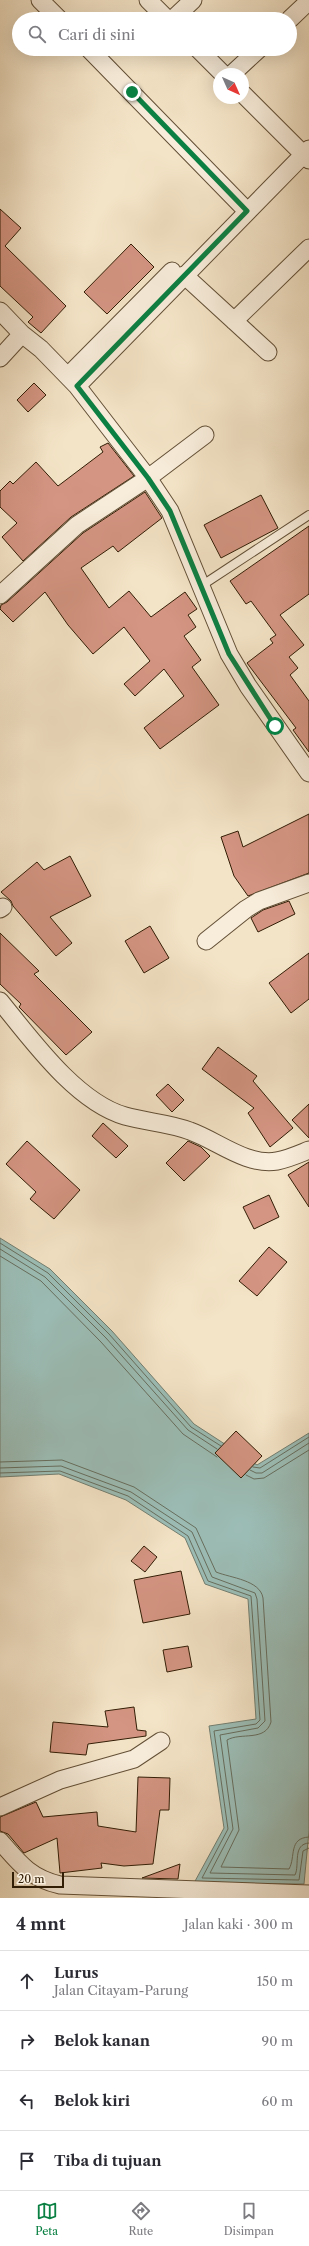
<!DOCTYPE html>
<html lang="id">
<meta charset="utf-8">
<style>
body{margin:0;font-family:"Libre Caslon Text",serif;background:#f2f2f3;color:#2b2b33}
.compass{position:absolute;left:213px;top:68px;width:36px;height:36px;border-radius:50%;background:#fff;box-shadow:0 4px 16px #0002;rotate:135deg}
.scale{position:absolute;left:12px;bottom:10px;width:52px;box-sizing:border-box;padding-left:4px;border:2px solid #321d05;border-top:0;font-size:11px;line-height:14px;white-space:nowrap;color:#321d05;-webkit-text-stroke:3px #f8eddb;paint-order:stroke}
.stop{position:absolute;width:12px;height:12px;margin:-9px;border:3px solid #0b8043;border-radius:50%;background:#fff}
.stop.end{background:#0b8043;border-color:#fff;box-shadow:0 1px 4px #0008}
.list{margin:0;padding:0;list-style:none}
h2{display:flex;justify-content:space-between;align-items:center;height:52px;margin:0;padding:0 16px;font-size:17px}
h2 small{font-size:13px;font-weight:400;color:#7c7c81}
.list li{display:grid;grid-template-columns:26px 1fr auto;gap:12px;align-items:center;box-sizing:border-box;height:60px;padding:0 16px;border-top:1px solid #e1e1e2}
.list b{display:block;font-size:15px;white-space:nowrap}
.list p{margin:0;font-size:13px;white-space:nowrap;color:#7c7c81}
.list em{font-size:13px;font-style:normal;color:#7c7c81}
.icon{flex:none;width:22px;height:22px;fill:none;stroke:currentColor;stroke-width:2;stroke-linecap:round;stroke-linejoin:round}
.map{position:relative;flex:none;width:309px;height:1898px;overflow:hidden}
.search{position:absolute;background:#fff;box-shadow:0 4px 16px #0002;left:12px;right:12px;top:12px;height:44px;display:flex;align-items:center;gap:10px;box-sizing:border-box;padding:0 14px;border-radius:22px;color:#7c7c81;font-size:15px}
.sheet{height:292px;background:#fff}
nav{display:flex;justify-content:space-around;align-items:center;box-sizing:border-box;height:56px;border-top:1px solid #e1e1e2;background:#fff;font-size:11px;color:#7c7c81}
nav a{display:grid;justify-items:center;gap:2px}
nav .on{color:#0b8043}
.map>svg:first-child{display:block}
.water{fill:#9cbeb7;stroke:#727e70}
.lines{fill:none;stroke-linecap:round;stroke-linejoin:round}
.shore{stroke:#676e5e;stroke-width:1}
.building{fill:#d49582;stroke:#321d05}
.service-casing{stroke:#624f36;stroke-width:10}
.minor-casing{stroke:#624f36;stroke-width:19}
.service{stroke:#f8eddb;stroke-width:8}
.minor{stroke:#f8eddb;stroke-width:17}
.route{stroke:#0b8043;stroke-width:5}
</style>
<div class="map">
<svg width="309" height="1898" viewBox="0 0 309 1898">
<rect width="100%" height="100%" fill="#f4e4c7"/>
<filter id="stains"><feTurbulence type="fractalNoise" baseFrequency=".005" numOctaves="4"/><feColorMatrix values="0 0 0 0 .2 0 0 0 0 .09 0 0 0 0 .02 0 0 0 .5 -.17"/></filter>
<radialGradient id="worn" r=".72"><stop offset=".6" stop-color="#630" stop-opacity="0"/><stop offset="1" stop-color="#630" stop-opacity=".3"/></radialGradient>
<!-- water -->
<path class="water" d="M 0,1238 L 50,1269 L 112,1331 L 194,1424 L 257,1465 L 309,1433 L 309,1831 L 304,1884 L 194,1883 L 224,1828 L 209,1726 L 256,1719 L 248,1599 L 205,1584 L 185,1538 L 126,1500 L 59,1474 L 0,1477 Z"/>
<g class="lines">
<!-- shore -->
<path class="shore" d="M 0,1243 L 48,1273 L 109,1334 L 191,1427 L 221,1446
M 0,1249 L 45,1277 L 106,1338 L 188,1430 L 217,1449
M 0,1256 L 41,1281 L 101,1342 L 183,1434 L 217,1457
M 0,1462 L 62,1460 L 134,1487 L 196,1528 L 216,1572 C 231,1578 260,1580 263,1598 L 271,1722 C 265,1742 241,1732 227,1740 L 239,1830 L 221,1867 L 289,1869 C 296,1857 288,1838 309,1837
M 253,1467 L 260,1468 L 309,1437
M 0,1468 L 61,1466 L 131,1492 L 192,1532 L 212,1577 L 255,1593 L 257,1599 L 265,1721 L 258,1728 L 220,1735 L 233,1829 L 210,1873 L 295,1875 C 300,1865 292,1844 309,1843
M 250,1470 L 256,1473 L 262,1473 L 309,1443
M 0,1473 L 60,1471 L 128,1496 L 188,1536 L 208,1581 L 251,1596 L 260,1720 L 256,1724 L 214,1731 L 228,1829 L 202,1878 L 299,1880 L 303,1851 L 309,1848
M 246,1475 L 254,1479 L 264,1478 L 309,1450"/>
</g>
<!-- building -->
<path class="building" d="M 0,209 L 21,228 L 5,246 L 66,306 L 41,333 L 28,322 L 33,317 L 0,286 Z
M 131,244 L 154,267 L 107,314 L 84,292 Z
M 34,383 L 46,395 L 28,412 L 17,400 Z
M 108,443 L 134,476 L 71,517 L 23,561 L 2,537 L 17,523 L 0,507 L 0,491 L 10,481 L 13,484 L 36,462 L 58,486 L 103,452 L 100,447 Z
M 145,492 L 162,518 L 118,552 L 113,546 L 81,568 L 109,608 L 129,591 L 151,617 L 185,592 L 197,609 L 188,615 L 196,627 L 184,636 L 201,660 L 192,667 L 219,705 L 160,749 L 144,728 L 184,696 L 164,669 L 135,696 L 124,684 L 150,661 L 124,627 L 93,654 L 68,625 L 45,592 L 13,622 L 0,609 L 1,605 L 7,602 L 83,533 Z
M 261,495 L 278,528 L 221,558 L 204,525 Z
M 309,526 L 309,594 L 280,615 L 304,645 L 289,657 L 298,668 L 290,675 L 309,701 L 309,752 L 293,730 L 296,728 L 247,663 L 273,643 L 270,639 L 276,635 L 251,601 L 246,604 L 230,581 Z
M 309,814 L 309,873 L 248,896 L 234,876 L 221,837 L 238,831 L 243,847 Z
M 70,856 L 91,896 L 50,917 L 72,943 L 56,956 L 13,906 L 11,901 L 1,892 L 37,862 L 44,870 Z
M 289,901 L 295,914 L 258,932 L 251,918 L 263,910 Z
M 150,926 L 169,958 L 144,973 L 125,941 Z
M 0,933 L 39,971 L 34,974 L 92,1032 L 66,1055 L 19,1007 L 21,1004 L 0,984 Z
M 309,953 L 309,999 L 291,1013 L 269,983 Z
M 218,1047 L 257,1076 L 253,1081 L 293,1128 L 270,1147 L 248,1113 L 254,1108 L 202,1069 Z
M 168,1084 L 184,1100 L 172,1112 L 156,1095 Z
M 309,1104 L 309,1138 L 292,1120 Z
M 103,1123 L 128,1146 L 116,1158 L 92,1136 Z
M 27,1141 L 80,1190 L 54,1219 L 30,1199 L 36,1192 L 6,1164 Z
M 188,1141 L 201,1147 L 210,1156 L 184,1181 L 166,1163 Z
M 309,1162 L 309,1207 L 288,1175 Z
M 269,1195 L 279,1217 L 254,1229 L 243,1207 Z
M 269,1247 L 287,1262 L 257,1296 L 239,1281 Z
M 236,1431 L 262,1456 L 241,1478 L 215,1453 Z
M 144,1546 L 157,1557 L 145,1572 L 131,1561 Z
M 181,1571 L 190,1614 L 143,1623 L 134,1580 Z
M 188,1646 L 192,1667 L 167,1672 L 163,1650 Z
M 134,1707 L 137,1730 L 146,1731 L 146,1736 L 88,1744 L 86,1755 L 50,1752 L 53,1722 L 108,1727 L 105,1711 Z
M 138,1777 L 170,1778 L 169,1810 L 160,1810 L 153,1864 L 124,1866 L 101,1863 L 102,1868 L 60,1873 L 57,1838 L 24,1853 L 8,1834 L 0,1831 L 0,1817 L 36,1802 L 43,1817 L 97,1812 L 98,1826 L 136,1832 Z
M 180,1864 L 178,1879 L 142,1878 Z"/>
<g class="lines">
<!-- service casing -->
<g class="service-casing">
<path id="service" d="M 201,586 L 309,515"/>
</g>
<!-- minor casing -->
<g class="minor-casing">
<path id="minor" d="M 40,0 L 59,19
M 148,0 L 167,19
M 173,19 L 193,0
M 290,19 L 309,1
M 89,49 L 247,211
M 198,49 L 223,74
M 232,74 L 259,49
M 243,94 L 309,160
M 184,275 L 268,352
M 0,311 L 22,334 L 41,349 L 77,386 L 148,478 L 170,511 L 229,654 L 248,686 L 309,773
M 234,321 L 309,248
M 0,358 L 22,334
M 68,376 L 172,271
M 77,386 L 309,149
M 0,595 L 77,525 L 148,478 L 205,435
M 0,909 L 3,907
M 206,941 L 246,909 L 259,901 L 309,883
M 0,1001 C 31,1039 76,1102 125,1116 C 146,1122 170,1123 190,1131 C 218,1141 246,1166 277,1161 C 288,1159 299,1154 309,1150
M 0,1807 L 60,1780 L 134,1759 L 161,1741
M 0,1841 C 19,1863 30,1878 60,1885 L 309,1894"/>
</g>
<!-- service -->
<use href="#service" class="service"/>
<!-- minor -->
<use href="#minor" class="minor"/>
</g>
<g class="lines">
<!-- route -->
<path class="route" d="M 132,92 L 247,211 L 77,386 L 148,478 L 170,511 L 229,654 L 275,726"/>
</g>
<rect width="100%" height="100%" filter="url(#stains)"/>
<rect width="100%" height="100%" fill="url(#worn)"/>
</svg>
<svg class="compass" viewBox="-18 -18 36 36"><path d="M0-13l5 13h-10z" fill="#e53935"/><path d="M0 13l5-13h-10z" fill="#7c7c81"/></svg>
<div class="scale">20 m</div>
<div class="stop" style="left:275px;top:726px"></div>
<div class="stop end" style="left:132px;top:92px"></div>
<div class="search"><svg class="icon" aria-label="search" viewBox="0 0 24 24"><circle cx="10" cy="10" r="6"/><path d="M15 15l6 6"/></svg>Cari di sini</div>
</div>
<section class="sheet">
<h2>4 mnt<small>Jalan kaki · 300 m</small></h2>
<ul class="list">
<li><svg class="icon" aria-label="ahead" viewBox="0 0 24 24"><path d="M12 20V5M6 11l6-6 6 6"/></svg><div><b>Lurus</b><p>Jalan Citayam-Parung</p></div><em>150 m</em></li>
<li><svg class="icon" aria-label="right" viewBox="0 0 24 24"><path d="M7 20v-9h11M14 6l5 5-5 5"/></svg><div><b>Belok kanan</b></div><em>90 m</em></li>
<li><svg class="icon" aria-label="left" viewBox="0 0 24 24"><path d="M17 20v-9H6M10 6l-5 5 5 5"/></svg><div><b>Belok kiri</b></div><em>60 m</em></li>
<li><svg class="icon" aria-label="arrive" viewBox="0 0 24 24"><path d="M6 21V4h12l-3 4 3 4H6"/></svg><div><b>Tiba di tujuan</b></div></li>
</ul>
</section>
<nav>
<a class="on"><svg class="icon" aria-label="map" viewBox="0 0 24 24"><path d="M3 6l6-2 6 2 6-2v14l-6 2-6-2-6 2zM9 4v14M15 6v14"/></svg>Peta</a>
<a><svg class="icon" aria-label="directions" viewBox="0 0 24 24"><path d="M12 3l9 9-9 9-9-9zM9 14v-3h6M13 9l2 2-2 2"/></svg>Rute</a>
<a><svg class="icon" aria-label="saved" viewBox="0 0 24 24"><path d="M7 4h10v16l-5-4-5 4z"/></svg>Disimpan</a>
</nav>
